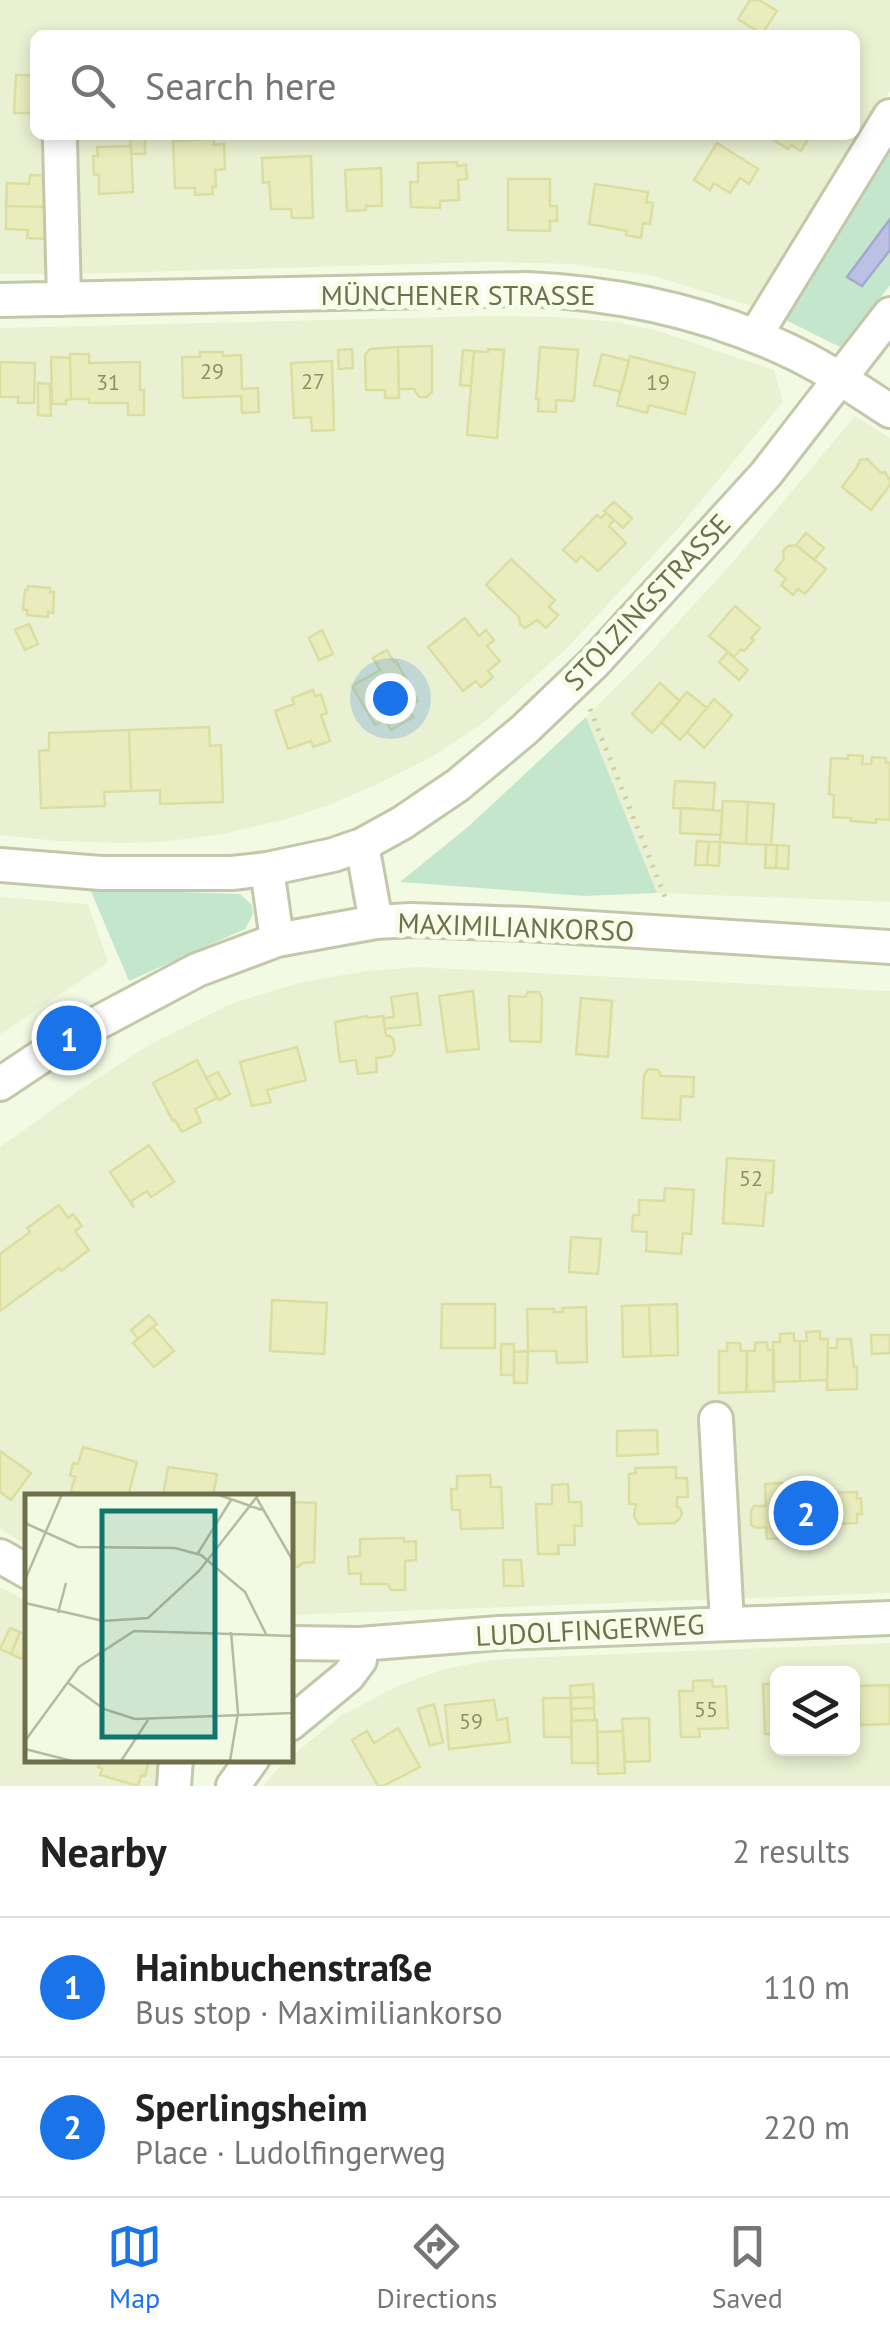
<!DOCTYPE html>
<meta charset="utf-8">
<style>
body{margin:0;font-family:"PT Sans",sans-serif;background:#f6f6f6;color:#222}
.controls{position:absolute;right:30px;bottom:30px;display:grid;overflow:hidden;border-radius:15px;box-shadow:0 5px 15px #0003}
.controls button{width:90px;height:90px;display:grid;place-items:center;padding:0;border:0;border-bottom:2px solid #e0e0e0;background:#fff;color:#222;font:50px sans-serif}
.you{position:absolute;left:390px;top:698px;width:35px;height:35px;margin:-25px;border:8px solid #fff;border-radius:50%;background:#1a73e8;box-shadow:0 0 0 15px #1a73e833}
.badge{display:grid;place-items:center;width:65px;height:65px;border-radius:50%;background:#1a73e8;color:#fff;font-size:32px;font-weight:700}
.pin{position:absolute;translate:-50% -50%;border:5px solid #fff;box-shadow:0 2px 10px #0006}
.list{margin:0;padding:0;list-style:none}
h2{display:flex;justify-content:space-between;align-items:center;height:130px;margin:0;padding:0 40px;font-size:42px}
h2 small{font-size:32px;font-weight:400;color:#767676}
.list li{display:grid;grid-template-columns:65px 1fr auto;gap:30px;align-items:center;box-sizing:border-box;height:140px;padding:0 40px;border-top:2px solid #e0e0e0}
.list b{display:block;font-size:38px;white-space:nowrap}
.list p{margin:0;font-size:32px;white-space:nowrap;color:#767676}
.list em{font-size:32px;font-style:normal;color:#767676}
.icon{flex:none;width:55px;height:55px;fill:none;stroke:currentColor;stroke-width:2;stroke-linecap:round;stroke-linejoin:round}
.map{position:relative;flex:none;width:890px;height:1786px;overflow:hidden}
.search{position:absolute;background:#fff;box-shadow:0 5px 15px #0003;left:30px;right:30px;top:30px;height:110px;display:flex;align-items:center;gap:25px;box-sizing:border-box;padding:0 35px;border-radius:15px;color:#767676;font-size:38px}
.sheet{height:410px;background:#fff}
nav{display:flex;justify-content:space-around;align-items:center;box-sizing:border-box;height:140px;border-top:2px solid #e0e0e0;background:#fff;font-size:28px;color:#767676}
nav a{display:grid;justify-items:center;gap:5px}
nav .on{color:#1a73e8}
.map>svg:first-child{display:block}
.residential{fill:#eaf1d2;fill-rule:evenodd}
.green{fill:#c3e6cd}
.water{fill:#bac1e2;stroke:#a1a9d3;stroke-width:2.5}
.building{fill:#e9edbd;stroke:#dbde9f;stroke-width:2.5}
.lines{fill:none;stroke-linecap:round;stroke-linejoin:round}
.minor-casing{stroke:#c4c8a9;stroke-width:38}
.path{stroke:#ced2a1;stroke-width:5;stroke-dasharray:2.5 8;stroke-linecap:butt}
.minor{stroke:#fff;stroke-width:32}
.labels{text-anchor:middle;stroke-width:10;stroke-linejoin:round;paint-order:stroke}
.number-label{font-size:22px;fill:#8e8f68}
.street-label{font-size:28px;fill:#6f704b;stroke:#f8fde9}
.inset-road{fill:none;stroke:#b6bb9d;stroke-width:2.5}
.view{fill:#0f766e;fill-opacity:0.15;stroke:#0f766e;stroke-width:5}
.inset-edge{fill:none;stroke:#6f704b;stroke-width:5}
</style>
<div class="map">
<svg width="890" height="1786" viewBox="0 0 890 1786">
<rect width="100%" height="100%" fill="#f3fae3"/>
<!-- residential -->
<path class="residential" d="M 0,0 L 890,0 L 890,91 L 755,307 L 654,276 L 571,264 L 487,262 L 71,274 L 0,274 ZM 35,35 L 855,35 L 855,135 L 35,135 Z
M 486,316 L 557,317 L 618,322 L 662,332 L 774,370 L 783,402 L 675,532 L 566,649 L 483,723 L 435,755 L 378,784 L 331,804 L 283,820 L 223,834 L 162,842 L 121,843 L 57,841 L 0,835 L 0,328 Z
M 855,416 L 890,438 L 890,902 L 657,893 L 586,717 L 647,656 L 732,563 Z
M 0,897 L 88,904 L 108,962 L 0,1034 Z
M 418,967 L 890,991 L 890,1593 L 290,1615 L 290,1496 L 28,1496 L 27,1545 L 0,1529 L 0,1147 L 80,1090 L 146,1047 L 210,1014 L 236,1002 L 302,982 L 367,971 Z
M 0,1587 L 27,1601 L 28,1758 L 189,1759 L 189,1786 L 0,1786 Z
M 890,1643 L 890,1786 L 263,1786 L 283,1763 L 341,1716 L 398,1686 L 444,1669 L 485,1661 L 519,1658 ZM 778,1674 L 852,1674 L 852,1748 L 778,1748 Z"/>
<!-- green -->
<path class="green" d="M 890,130 L 890,219 L 847,277 L 862,285 L 890,250 L 890,285 L 842,348 L 776,315 Z
M 586,717 L 657,893 L 584,896 L 400,882 L 469,826 Z
M 90,889 L 240,894 L 252,905 L 253,914 L 245,929 L 129,981 Z"/>
<!-- water -->
<path class="water" d="M 890,219 L 890,250 L 862,286 L 847,277 Z"/>
<!-- building -->
<path class="building" d="M 750,0 L 759,0 L 777,11 L 762,34 L 738,19 Z
M 16,75 L 35,75 L 35,113 L 14,113 Z
M 130,135 L 145,135 L 145,154 L 131,154 Z
M 766,135 L 808,135 L 810,136 L 801,151 L 791,145 L 788,149 Z
M 214,139 L 214,145 L 224,144 L 225,169 L 215,170 L 216,187 L 212,187 L 213,194 L 195,195 L 195,188 L 175,188 L 173,141 Z
M 717,143 L 758,169 L 749,184 L 740,178 L 730,193 L 714,183 L 710,190 L 694,180 Z
M 131,146 L 133,192 L 99,194 L 99,175 L 94,175 L 93,156 L 98,156 L 97,147 Z
M 311,156 L 313,218 L 292,218 L 291,209 L 271,209 L 269,182 L 263,183 L 262,158 Z
M 457,162 L 457,166 L 466,165 L 467,179 L 458,180 L 459,200 L 440,201 L 440,208 L 411,207 L 410,182 L 418,182 L 418,163 Z
M 381,168 L 382,206 L 366,206 L 366,210 L 347,211 L 345,170 Z
M 30,175 L 52,176 L 51,207 L 6,206 L 7,183 L 29,184 Z
M 508,179 L 550,179 L 550,206 L 557,206 L 557,221 L 550,221 L 550,231 L 508,230 Z
M 595,184 L 648,192 L 646,202 L 653,203 L 650,224 L 643,223 L 641,238 L 626,235 L 627,231 L 589,224 Z
M 6,206 L 51,207 L 50,239 L 27,238 L 28,230 L 6,229 Z
M 432,346 L 432,392 L 427,397 L 419,397 L 414,389 L 399,389 L 398,347 Z
M 398,347 L 399,398 L 385,398 L 385,390 L 366,390 L 365,355 L 370,349 Z
M 540,347 L 578,350 L 574,401 L 556,400 L 556,412 L 538,411 L 539,399 L 536,399 Z
M 352,349 L 353,368 L 339,369 L 338,350 Z
M 488,349 L 504,350 L 497,438 L 467,435 L 474,351 L 488,352 Z
M 463,350 L 474,351 L 471,386 L 460,385 Z
M 200,352 L 223,352 L 223,356 L 241,355 L 242,389 L 258,388 L 259,412 L 242,413 L 241,396 L 183,398 L 182,357 L 200,357 Z
M 70,354 L 89,354 L 89,363 L 140,362 L 140,390 L 144,390 L 144,415 L 128,415 L 128,403 L 89,403 L 89,399 L 71,399 Z
M 602,354 L 629,361 L 621,392 L 594,385 Z
M 630,356 L 695,373 L 685,414 L 649,405 L 647,413 L 617,405 Z
M 51,357 L 70,358 L 71,399 L 66,400 L 66,404 L 52,404 Z
M 332,361 L 334,430 L 312,431 L 311,417 L 294,418 L 291,363 Z
M 0,362 L 35,363 L 34,403 L 18,403 L 18,397 L 0,397 Z
M 38,383 L 50,384 L 51,416 L 38,415 Z
M 867,459 L 881,473 L 885,472 L 890,480 L 890,485 L 871,510 L 842,487 L 857,467 L 860,460 Z
M 614,502 L 632,518 L 623,528 L 604,511 Z
M 606,513 L 614,520 L 609,526 L 626,543 L 598,571 L 581,556 L 576,562 L 563,550 L 597,515 L 601,518 Z
M 806,533 L 824,548 L 814,560 L 796,545 Z
M 796,545 L 826,569 L 805,594 L 798,589 L 793,595 L 781,585 L 786,579 L 775,570 L 784,559 L 783,551 L 788,546 Z
M 511,559 L 555,600 L 549,607 L 558,615 L 546,628 L 537,620 L 525,628 L 520,624 L 519,617 L 486,585 Z
M 28,586 L 50,588 L 50,592 L 54,592 L 53,613 L 48,612 L 48,617 L 27,615 L 27,610 L 23,610 L 25,590 L 28,590 Z
M 735,606 L 760,628 L 751,638 L 754,640 L 744,651 L 741,649 L 734,657 L 709,636 Z
M 465,618 L 479,636 L 486,630 L 494,640 L 487,646 L 500,661 L 488,671 L 493,677 L 481,687 L 476,681 L 463,691 L 428,647 Z
M 29,624 L 38,644 L 25,650 L 15,630 Z
M 322,630 L 333,654 L 319,660 L 309,638 Z
M 387,650 L 394,662 L 396,661 L 418,701 L 407,707 L 413,717 L 391,730 L 385,720 L 375,725 L 352,686 L 380,670 L 373,658 Z
M 728,652 L 748,670 L 739,680 L 719,662 Z
M 660,683 L 680,701 L 652,733 L 632,714 Z
M 313,690 L 315,696 L 321,694 L 327,713 L 321,715 L 330,741 L 313,747 L 311,741 L 288,749 L 275,711 L 294,704 L 292,698 Z
M 687,692 L 707,708 L 680,740 L 661,722 Z
M 714,699 L 732,715 L 704,748 L 687,732 Z
M 209,727 L 210,746 L 221,745 L 223,802 L 160,804 L 160,790 L 131,791 L 129,730 Z
M 129,730 L 131,791 L 104,792 L 105,806 L 41,808 L 39,751 L 49,750 L 49,733 Z
M 848,755 L 863,756 L 862,764 L 871,764 L 872,757 L 886,758 L 886,762 L 890,763 L 890,820 L 876,819 L 876,823 L 851,821 L 851,818 L 833,817 L 834,795 L 829,794 L 831,758 L 848,759 Z
M 675,781 L 715,783 L 713,810 L 673,808 Z
M 723,801 L 748,802 L 746,844 L 720,842 Z
M 748,802 L 774,804 L 771,845 L 746,844 Z
M 681,808 L 722,811 L 721,835 L 680,833 Z
M 697,841 L 709,842 L 707,865 L 695,865 Z
M 709,842 L 720,842 L 719,866 L 707,865 Z
M 766,845 L 777,845 L 776,868 L 765,868 Z
M 777,845 L 789,846 L 788,869 L 776,868 Z
M 473,991 L 479,1049 L 447,1052 L 439,996 Z
M 528,992 L 539,992 L 542,998 L 541,1042 L 510,1041 L 509,996 L 525,997 Z
M 417,993 L 421,1025 L 385,1029 L 383,1018 L 394,1017 L 391,997 Z
M 581,998 L 612,1001 L 608,1057 L 576,1054 Z
M 367,1016 L 368,1018 L 383,1016 L 386,1035 L 393,1038 L 395,1050 L 391,1056 L 376,1058 L 377,1072 L 358,1074 L 356,1060 L 340,1062 L 335,1022 Z
M 297,1047 L 306,1080 L 267,1090 L 271,1102 L 252,1106 L 240,1062 Z
M 197,1060 L 217,1098 L 195,1109 L 201,1122 L 182,1132 L 175,1120 L 173,1121 L 153,1083 Z
M 648,1069 L 658,1070 L 661,1076 L 694,1077 L 693,1097 L 681,1096 L 680,1120 L 642,1118 L 644,1075 Z
M 218,1072 L 230,1094 L 219,1100 L 206,1078 Z
M 149,1145 L 174,1182 L 151,1197 L 147,1191 L 131,1201 L 134,1208 L 110,1172 Z
M 727,1158 L 774,1161 L 772,1193 L 766,1193 L 763,1226 L 723,1223 Z
M 665,1188 L 694,1190 L 691,1234 L 683,1233 L 681,1254 L 646,1251 L 647,1232 L 632,1231 L 633,1215 L 639,1215 L 639,1200 L 664,1201 Z
M 59,1205 L 68,1218 L 73,1214 L 82,1226 L 75,1231 L 89,1250 L 61,1271 L 59,1268 L 0,1311 L 0,1254 L 30,1232 L 27,1228 Z
M 571,1237 L 601,1239 L 598,1274 L 569,1272 Z
M 272,1300 L 327,1303 L 324,1354 L 270,1351 Z
M 442,1304 L 495,1304 L 495,1348 L 441,1348 Z
M 677,1304 L 678,1355 L 651,1356 L 649,1305 Z
M 649,1305 L 651,1356 L 623,1357 L 622,1306 Z
M 586,1307 L 587,1362 L 557,1363 L 556,1351 L 528,1351 L 527,1309 L 554,1309 L 554,1312 L 563,1312 L 562,1308 Z
M 149,1315 L 157,1324 L 138,1339 L 131,1330 Z
M 153,1327 L 174,1351 L 154,1367 L 133,1343 Z
M 820,1331 L 820,1339 L 828,1339 L 827,1380 L 800,1381 L 800,1341 L 807,1341 L 806,1332 Z
M 794,1333 L 794,1341 L 800,1341 L 800,1381 L 773,1382 L 773,1342 L 780,1342 L 780,1334 Z
M 871,1335 L 890,1335 L 890,1353 L 872,1354 Z
M 837,1339 L 851,1339 L 854,1367 L 857,1367 L 857,1389 L 827,1390 L 828,1348 L 837,1348 Z
M 767,1342 L 768,1350 L 774,1350 L 774,1391 L 747,1392 L 747,1351 L 755,1351 L 755,1343 Z
M 727,1343 L 740,1343 L 741,1351 L 747,1351 L 746,1392 L 719,1393 L 719,1351 L 727,1351 Z
M 501,1344 L 514,1344 L 514,1375 L 501,1375 Z
M 528,1351 L 527,1383 L 514,1383 L 514,1352 Z
M 657,1430 L 658,1454 L 617,1456 L 617,1431 Z
M 83,1447 L 137,1462 L 128,1496 L 89,1496 L 71,1491 L 75,1477 L 70,1475 L 73,1463 L 78,1464 Z
M 0,1451 L 31,1473 L 11,1500 L 0,1492 Z
M 168,1467 L 217,1474 L 213,1496 L 163,1496 Z
M 676,1467 L 676,1478 L 687,1478 L 688,1497 L 677,1497 L 677,1507 L 680,1508 L 682,1513 L 680,1518 L 675,1523 L 639,1524 L 634,1516 L 636,1504 L 629,1504 L 629,1474 L 636,1473 L 635,1468 Z
M 490,1475 L 491,1487 L 501,1487 L 503,1528 L 461,1529 L 460,1510 L 452,1510 L 451,1489 L 457,1489 L 457,1476 Z
M 797,1482 L 797,1487 L 818,1486 L 819,1493 L 857,1492 L 857,1499 L 861,1498 L 862,1514 L 857,1514 L 857,1523 L 832,1524 L 832,1532 L 805,1533 L 801,1541 L 792,1542 L 786,1538 L 767,1539 L 766,1527 L 757,1528 L 751,1525 L 751,1511 L 754,1506 L 766,1506 L 765,1484 Z
M 568,1484 L 569,1502 L 581,1502 L 582,1526 L 574,1526 L 575,1545 L 558,1545 L 559,1554 L 538,1554 L 536,1504 L 552,1504 L 552,1485 Z
M 290,1502 L 316,1503 L 314,1562 L 303,1563 L 298,1567 L 290,1566 Z
M 404,1538 L 404,1542 L 416,1541 L 416,1560 L 405,1561 L 405,1590 L 391,1590 L 388,1584 L 361,1584 L 361,1573 L 349,1574 L 348,1557 L 360,1556 L 360,1539 Z
M 503,1560 L 521,1560 L 523,1586 L 504,1586 Z
M 10,1628 L 20,1632 L 11,1654 L 0,1649 Z
M 20,1632 L 28,1635 L 28,1646 L 22,1659 L 11,1654 Z
M 712,1680 L 713,1687 L 726,1686 L 728,1728 L 699,1729 L 700,1737 L 681,1737 L 679,1691 L 693,1691 L 693,1681 Z
M 593,1684 L 594,1697 L 571,1698 L 570,1686 Z
M 763,1684 L 778,1684 L 778,1734 L 765,1734 Z
M 890,1685 L 890,1724 L 860,1725 L 858,1686 Z
M 594,1697 L 594,1708 L 571,1709 L 571,1698 Z
M 543,1698 L 571,1698 L 572,1737 L 544,1737 Z
M 494,1700 L 497,1720 L 507,1718 L 510,1742 L 449,1749 L 445,1705 Z
M 434,1704 L 443,1742 L 430,1746 L 418,1709 Z
M 594,1708 L 595,1720 L 572,1721 L 571,1709 Z
M 649,1718 L 650,1761 L 625,1762 L 622,1719 Z
M 597,1720 L 598,1763 L 572,1763 L 571,1721 Z
M 398,1728 L 420,1767 L 383,1786 L 378,1786 L 352,1740 L 367,1731 L 374,1743 Z
M 623,1731 L 625,1773 L 598,1774 L 597,1732 Z
M 100,1758 L 139,1758 L 149,1761 L 145,1776 L 141,1775 L 138,1786 L 100,1775 L 102,1769 L 98,1767 Z"/>
<g class="lines">
<!-- minor casing -->
<g class="minor-casing">
<path id="minor" d="M 60,141 L 64,299
M 0,300 L 527,289 C 616,293 702,311 783,348 C 821,365 855,388 890,411
M 755,336 L 890,116
M 362,845 L 376,922
M 0,865 L 101,873 L 232,873 L 267,869 L 333,855 L 362,845 L 402,823 L 458,785 L 524,730 L 594,663 L 766,474 L 890,314
M 267,869 L 277,940
M 0,1084 L 69,1038 L 197,970 L 277,940 L 376,922 L 411,920 L 527,924 L 890,947
M 716,1419 L 727,1623
M 0,1556 L 28,1572
M 290,1643 L 360,1644 L 499,1633 L 890,1618
M 290,1724 L 348,1676 L 360,1660 L 360,1644
M 174,1786 L 176,1758
M 233,1786 L 253,1758"/>
</g>
<!-- path -->
<path class="path" d="M 590,709 L 665,897"/>
<!-- minor -->
<use href="#minor" class="minor"/>
</g>
<g class="labels">
<!-- number labels -->
<g class="number-label">
<text x="212" y="379">29</text>
<text x="313" y="389">27</text>
<text x="108" y="390">31</text>
<text x="658" y="390">19</text>
<text x="751" y="1186">52</text>
<text x="706" y="1717">55</text>
<text x="471" y="1729">59</text>
</g>
<!-- street labels -->
<g class="street-label">
<text x="458" y="305">MÜNCHENER STRASSE</text>
<text transform="translate(647 602) rotate(-47)" y="10">STOLZINGSTRASSE</text>
<text transform="translate(516 927) rotate(2)" y="10">MAXIMILIANKORSO</text>
<text transform="translate(590 1630) rotate(-3)" y="10">LUDOLFINGERWEG</text>
</g>
</g>
<!-- overview -->
<g transform="translate(25 1494)">
<rect width="268" height="268" fill="#f3fae3"/>
<path class="inset-road" d="M 191,0 L 237,16M 231,3 L 268,67M 0,29 L 53,53 L 150,54 L 176,61 L 220,98 L 241,140M 173,59 L 206,6M 0,86 L 37,0M 0,109 L 78,127 L 123,124 L 174,77 L 234,0M 33,119 L 41,89M 42,188 L 79,215 L 110,225 L 268,219M 0,247 L 54,173 L 109,137 L 268,142M 0,255 L 47,267M 96,267 L 123,226M 205,267 L 213,219 L 206,138"/>
<path class="view" d="M 77,17 L 190,17 L 190,243 L 77,243 Z"/>
<rect width="268" height="268" class="inset-edge"/>
</g>
</svg>
<div class="controls">
<button><svg class="icon" aria-label="layers" viewBox="0 0 24 24"><path d="M12 4l9 5-9 5-9-5zM3 14l9 5 9-5"/></svg></button>
</div>
<div class="you"></div>
<div class="pin badge" style="left:69px;top:1038px">1</div>
<div class="pin badge" style="left:806px;top:1513px">2</div>
<div class="search"><svg class="icon" aria-label="search" viewBox="0 0 24 24"><circle cx="10" cy="10" r="6"/><path d="M15 15l6 6"/></svg>Search here</div>
</div>
<section class="sheet">
<h2>Nearby<small>2 results</small></h2>
<ul class="list">
<li><span class="badge">1</span><div><b>Hainbuchenstraße</b><p>Bus stop · Maximiliankorso</p></div><em>110 m</em></li>
<li><span class="badge">2</span><div><b>Sperlingsheim</b><p>Place · Ludolfingerweg</p></div><em>220 m</em></li>
</ul>
</section>
<nav>
<a class="on"><svg class="icon" aria-label="map" viewBox="0 0 24 24"><path d="M3 6l6-2 6 2 6-2v14l-6 2-6-2-6 2zM9 4v14M15 6v14"/></svg>Map</a>
<a><svg class="icon" aria-label="directions" viewBox="0 0 24 24"><path d="M12 3l9 9-9 9-9-9zM9 14v-3h6M13 9l2 2-2 2"/></svg>Directions</a>
<a><svg class="icon" aria-label="saved" viewBox="0 0 24 24"><path d="M7 4h10v16l-5-4-5 4z"/></svg>Saved</a>
</nav>
